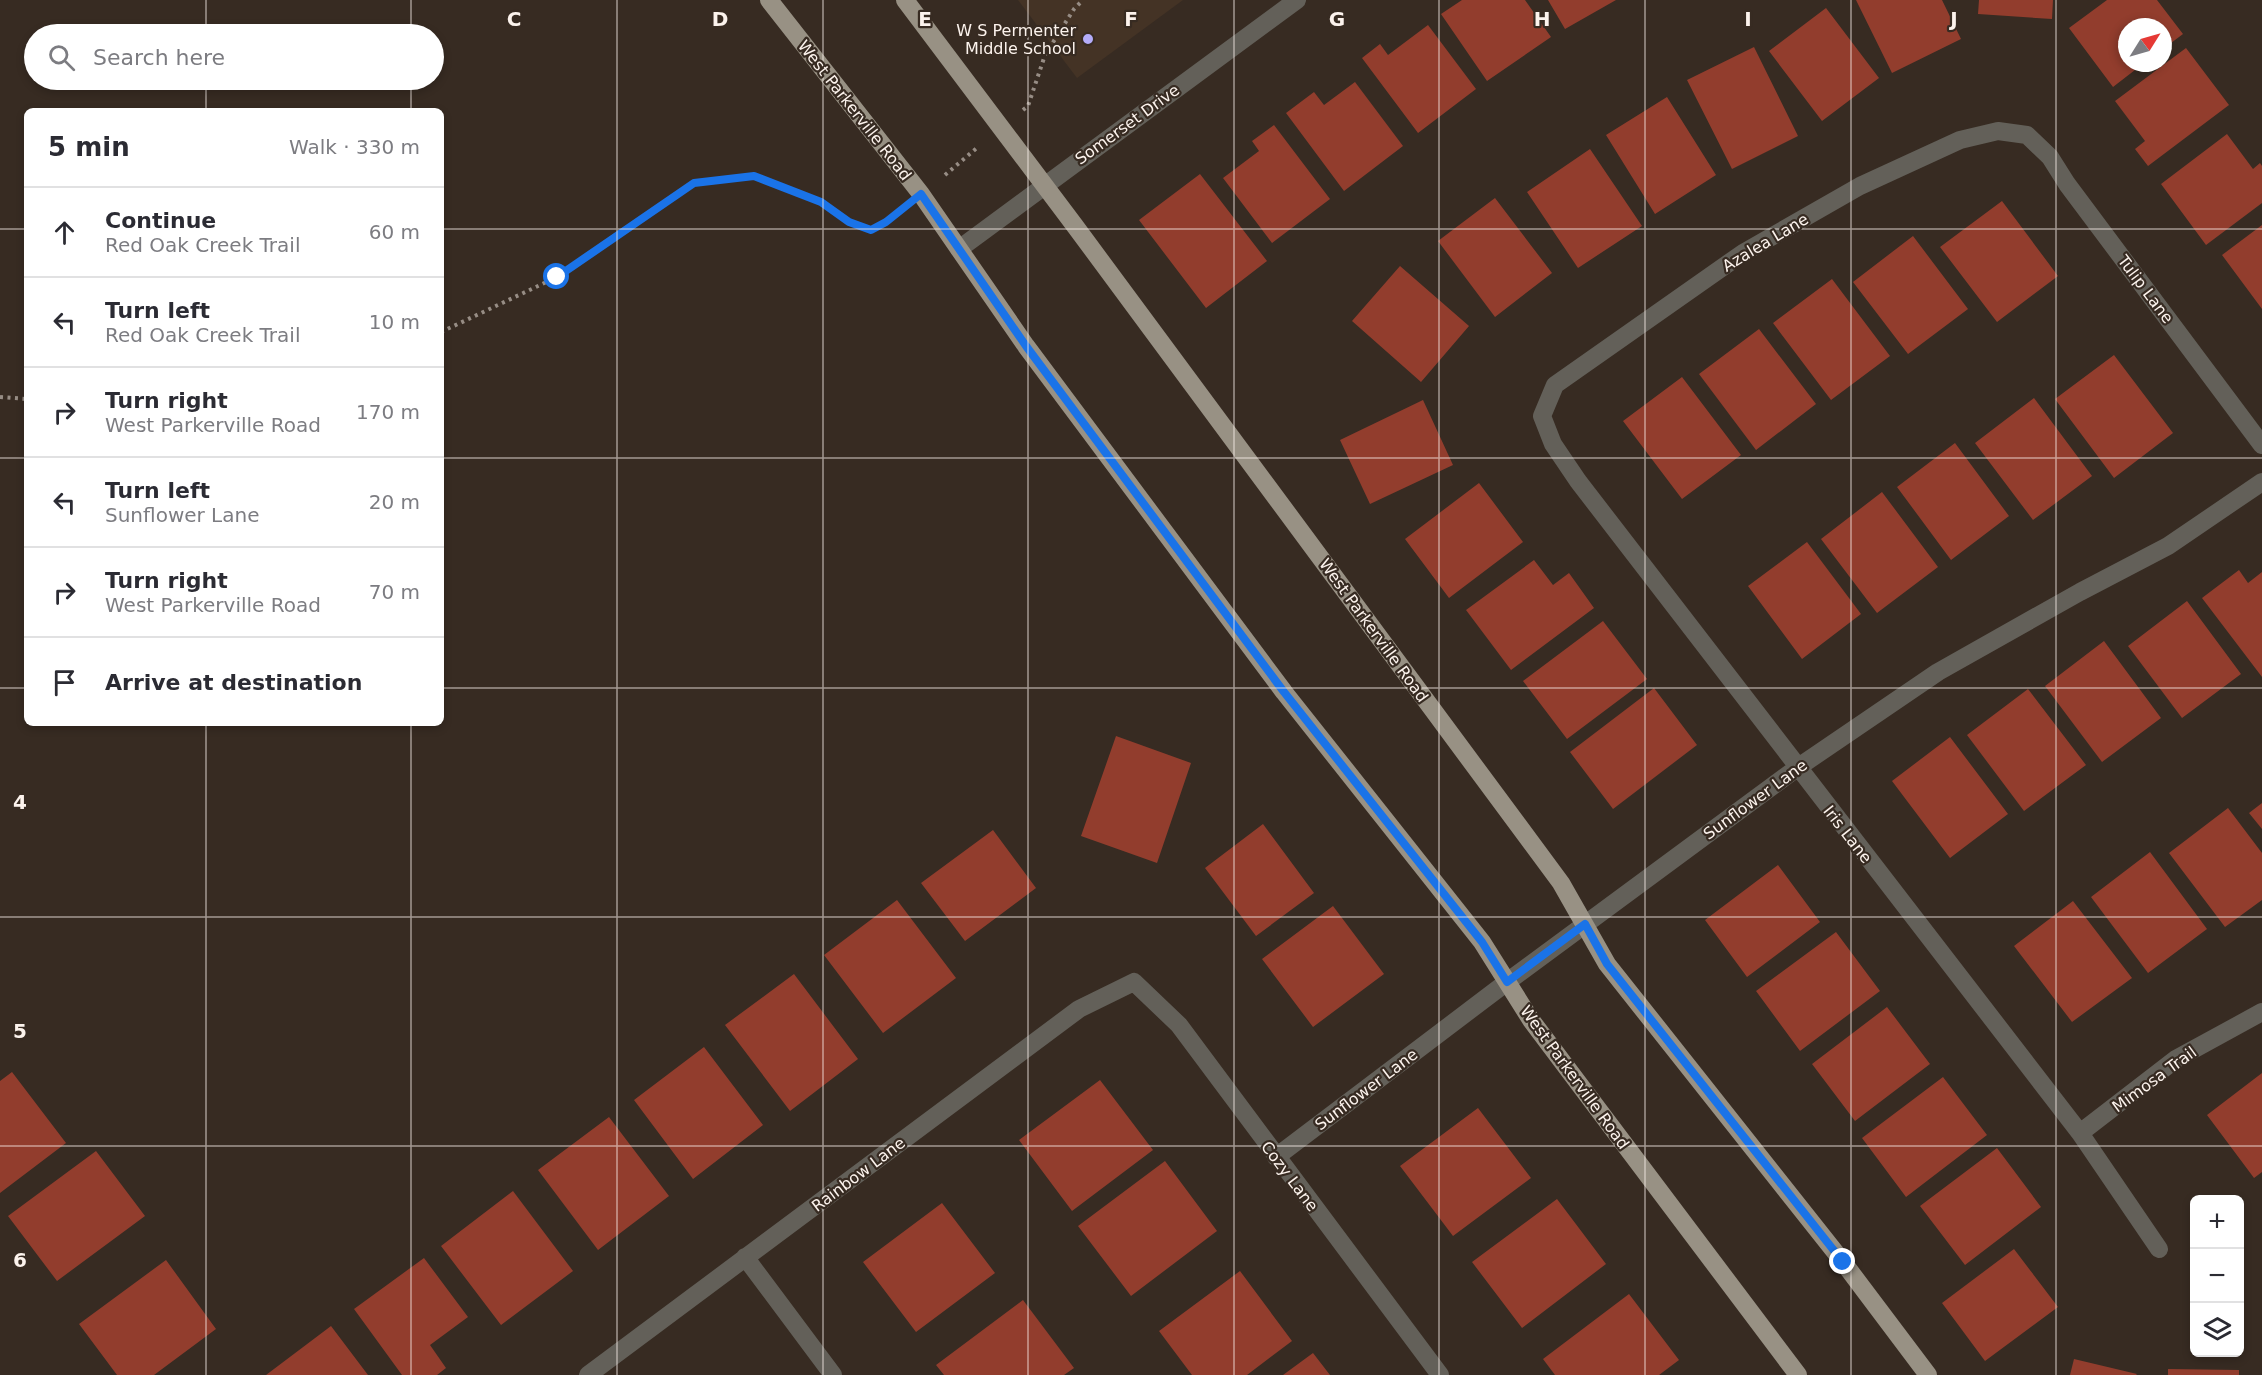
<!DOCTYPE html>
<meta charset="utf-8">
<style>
body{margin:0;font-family:"DejaVu Sans",sans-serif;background:#f7f7f7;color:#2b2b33}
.controls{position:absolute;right:18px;bottom:18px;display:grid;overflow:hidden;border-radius:9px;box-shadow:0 3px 9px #0003}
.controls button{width:54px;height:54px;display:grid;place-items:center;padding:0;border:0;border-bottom:2px solid #e1e1e2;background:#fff;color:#2b2b33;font:30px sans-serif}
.compass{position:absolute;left:2118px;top:18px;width:54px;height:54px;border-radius:50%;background:#fff;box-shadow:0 3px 9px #0003;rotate:53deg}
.stop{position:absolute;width:18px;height:18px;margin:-14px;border:4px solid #1a73e8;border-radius:50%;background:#fff}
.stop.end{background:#1a73e8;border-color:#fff;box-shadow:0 2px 6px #0008}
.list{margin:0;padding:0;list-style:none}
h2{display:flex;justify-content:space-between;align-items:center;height:78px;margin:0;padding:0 24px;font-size:26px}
h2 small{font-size:20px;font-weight:400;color:#7c7c81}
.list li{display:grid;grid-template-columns:39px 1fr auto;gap:18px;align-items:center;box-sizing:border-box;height:90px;padding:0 24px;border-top:2px solid #e1e1e2}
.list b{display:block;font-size:22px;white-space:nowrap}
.list p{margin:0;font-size:20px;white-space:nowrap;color:#7c7c81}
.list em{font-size:20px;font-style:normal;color:#7c7c81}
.icon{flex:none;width:33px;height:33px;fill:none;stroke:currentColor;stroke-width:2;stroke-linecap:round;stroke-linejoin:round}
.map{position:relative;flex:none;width:2262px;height:1375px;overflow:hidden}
.search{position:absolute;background:#fff;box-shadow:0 3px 9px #0003;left:24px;top:24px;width:420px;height:66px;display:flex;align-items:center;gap:15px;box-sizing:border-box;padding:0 21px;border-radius:33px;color:#7c7c81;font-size:22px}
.panel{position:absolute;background:#fff;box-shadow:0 3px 9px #0003;left:24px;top:108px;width:420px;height:618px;border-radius:9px}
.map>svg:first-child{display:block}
.built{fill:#443325}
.building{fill:#923d2d}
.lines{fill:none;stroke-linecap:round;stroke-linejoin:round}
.path{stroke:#978d85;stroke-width:4;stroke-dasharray:3 4.5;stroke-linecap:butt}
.minor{stroke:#636059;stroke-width:18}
.major{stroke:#989184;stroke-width:18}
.route{stroke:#1a73e8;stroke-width:8}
.grid{fill:none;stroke:#fcf3ed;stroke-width:1.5;stroke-opacity:0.55}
.poi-dot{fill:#b4acf9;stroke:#372b22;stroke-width:2}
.labels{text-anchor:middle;stroke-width:4.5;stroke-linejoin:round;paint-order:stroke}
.poi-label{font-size:16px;fill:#fcf3ed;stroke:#372b22;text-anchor:end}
.street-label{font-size:16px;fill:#fcf3ed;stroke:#372b22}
.grid-label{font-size:20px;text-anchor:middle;font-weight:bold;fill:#fcf3ed;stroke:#372b22;stroke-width:4.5;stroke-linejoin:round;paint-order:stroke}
</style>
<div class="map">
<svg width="2262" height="1375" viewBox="0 0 2262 1375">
<rect width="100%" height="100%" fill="#372b22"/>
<!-- built -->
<path class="built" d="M 1018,0 L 1183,0 L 1077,78 Z"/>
<!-- building -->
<path class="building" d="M 1462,0 L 1525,0 L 1551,37 L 1487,81 L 1441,14 Z
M 1548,0 L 1616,0 L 1565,29 Z
M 1856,0 L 1942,0 L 1961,39 L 1892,73 Z
M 1979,0 L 2053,0 L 2052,19 L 1978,14 Z
M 2107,0 L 2157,0 L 2183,34 L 2163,49 L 2163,27 L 2127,27 L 2127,63 L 2144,63 L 2113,87 L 2069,28 Z
M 1826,8 L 1879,78 L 1822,121 L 1769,51 Z
M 1428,25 L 1476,89 L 1418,133 L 1362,58 L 1380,44 L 1388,55 Z
M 1754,47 L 1798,136 L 1732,169 L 1687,80 Z
M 2186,48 L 2229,105 L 2148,166 L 2135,149 L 2145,141 L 2115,101 Z
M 1355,82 L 1403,146 L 1344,191 L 1286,113 L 1314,92 L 1324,105 Z
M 1667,97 L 1716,175 L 1655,214 L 1606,135 Z
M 1274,125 L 1330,199 L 1272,243 L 1223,178 L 1259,151 L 1252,141 Z
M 2227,134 L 2253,169 L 2260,163 L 2262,166 L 2262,203 L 2206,245 L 2161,184 Z
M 1590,149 L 1642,226 L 1578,268 L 1527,192 Z
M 1200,174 L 1267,261 L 1206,308 L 1139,220 Z
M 1495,198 L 1552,273 L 1495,317 L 1438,241 Z
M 2002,201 L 2058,276 L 1997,322 L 1940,247 Z
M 2262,225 L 2262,309 L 2222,255 Z
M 1913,236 L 1968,309 L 1908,354 L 1853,282 Z
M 1400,266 L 1469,326 L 1421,382 L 1352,321 Z
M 1832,279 L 1890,356 L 1831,400 L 1773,323 Z
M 1759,329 L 1816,404 L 1756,450 L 1699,374 Z
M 2114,355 L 2173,433 L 2114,478 L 2055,399 Z
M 1682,377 L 1741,455 L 1682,499 L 1623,421 Z
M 2034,398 L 2092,476 L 2033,520 L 1975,443 Z
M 1423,400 L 1453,465 L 1370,504 L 1340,440 Z
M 1955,443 L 2009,516 L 1951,560 L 1897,487 Z
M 1479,483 L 1523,542 L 1449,598 L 1405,539 Z
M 1882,492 L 1938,567 L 1877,613 L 1821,539 Z
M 1807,542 L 1861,614 L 1802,659 L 1748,586 Z
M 1534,560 L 1553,585 L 1569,573 L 1594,608 L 1511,670 L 1466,610 Z
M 2239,570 L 2248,583 L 2262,572 L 2262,677 L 2202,598 Z
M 2187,601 L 2241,674 L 2182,718 L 2128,646 Z
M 1603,621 L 1647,679 L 1567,739 L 1523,681 Z
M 2104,641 L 2161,718 L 2102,762 L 2045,686 Z
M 1654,688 L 1697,745 L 1613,809 L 1570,752 Z
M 2028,689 L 2086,765 L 2024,811 L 1967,735 Z
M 1116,736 L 1191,763 L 1157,863 L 1081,836 Z
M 1950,737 L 2008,814 L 1950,858 L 1892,781 Z
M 2262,803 L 2262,829 L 2249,813 Z
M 2228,808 L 2262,853 L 2262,900 L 2225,927 L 2169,853 Z
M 1263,824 L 1314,893 L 1256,936 L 1205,868 Z
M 993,830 L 1036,888 L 965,941 L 921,883 Z
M 2150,852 L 2207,929 L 2148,973 L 2091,897 Z
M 1778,865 L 1820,922 L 1747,977 L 1705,920 Z
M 897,900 L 956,978 L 883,1033 L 824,955 Z
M 2073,901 L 2132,978 L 2072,1022 L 2014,946 Z
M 1333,906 L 1384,974 L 1313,1027 L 1262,959 Z
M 1836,932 L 1880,991 L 1800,1051 L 1756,991 Z
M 794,974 L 858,1059 L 790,1111 L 725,1025 Z
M 1887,1007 L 1930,1064 L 1855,1121 L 1812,1064 Z
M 704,1047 L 763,1125 L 693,1179 L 634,1100 Z
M 12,1072 L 66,1143 L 0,1193 L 0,1081 Z
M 2262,1073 L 2262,1172 L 2254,1178 L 2207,1115 Z
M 1943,1077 L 1987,1135 L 1906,1197 L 1862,1138 Z
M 1100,1080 L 1153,1150 L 1072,1211 L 1019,1140 Z
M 1478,1108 L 1531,1178 L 1453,1236 L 1400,1166 Z
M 609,1117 L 669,1196 L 598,1250 L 538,1170 Z
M 1997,1148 L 2041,1207 L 1965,1265 L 1920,1206 Z
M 96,1151 L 145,1216 L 57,1281 L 8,1216 Z
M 1165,1161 L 1217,1231 L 1131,1296 L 1078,1226 Z
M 513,1191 L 573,1271 L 501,1325 L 441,1246 Z
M 1557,1199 L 1606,1264 L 1522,1328 L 1472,1262 Z
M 942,1203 L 995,1273 L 916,1332 L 863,1262 Z
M 2014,1249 L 2058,1307 L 1985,1361 L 1942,1303 Z
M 424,1258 L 468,1317 L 430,1345 L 446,1368 L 437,1375 L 402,1375 L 354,1309 Z
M 166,1260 L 216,1329 L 154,1375 L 117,1375 L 79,1324 Z
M 1240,1271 L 1292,1341 L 1247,1375 L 1192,1375 L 1159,1331 Z
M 1629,1294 L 1679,1360 L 1659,1375 L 1555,1375 L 1543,1359 Z
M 1023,1300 L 1074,1368 L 1064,1375 L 944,1375 L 936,1365 Z
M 331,1326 L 368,1375 L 266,1375 Z
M 1313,1353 L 1330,1375 L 1283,1375 Z
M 2074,1359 L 2137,1374 L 2136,1375 L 2070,1375 Z
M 2168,1369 L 2239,1370 L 2239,1375 L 2168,1375 Z"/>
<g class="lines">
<!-- path -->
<path class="path" d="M 1023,110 L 1028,106 L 1045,55 L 1074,9 L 1083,0
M 945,175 L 978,147
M 441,332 L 557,277 L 694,183 L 754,176 L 821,202 L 849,222 L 871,230 L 886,222 L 899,212
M 0,397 L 27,399"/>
<!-- minor -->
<path class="minor" d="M 959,249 L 1297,0
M 2080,1133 L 2176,1059 L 2262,1012
M 1276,1157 L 1507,982 L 1797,768 L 1938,672 L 2080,592 L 2168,546 L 2262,482
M 2159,1249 L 2080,1133 L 1578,481 L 1553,444 L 1542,416 L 1555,385 L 1743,253 L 1860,186 L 1960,140 L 1998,131 L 2027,135 L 2050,157 L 2067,184 L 2262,445
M 745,1257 L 833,1375
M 588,1375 L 1079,1009 L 1134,982 L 1179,1025 L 1440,1375"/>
<!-- major -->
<path class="major" d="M 769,0 L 921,194 L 1026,346 L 1284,692 L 1482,942 L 1531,1020 L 1798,1375
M 905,0 L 1075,226 L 1561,883 L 1607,964 L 1843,1262 L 1928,1375"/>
</g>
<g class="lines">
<!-- route -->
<path class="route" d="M 557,277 L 694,183 L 754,176 L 821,202 L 849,222 L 871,230 L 886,222 L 921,194 L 1026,346 L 1284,692 L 1482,942 L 1507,982 L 1585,924 L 1607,964 L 1843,1262"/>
</g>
<!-- grid -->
<path class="grid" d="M 206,0 L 206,34M 411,0 L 411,34M 617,0 L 617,1375M 823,0 L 823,1375M 1028,0 L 1028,1375M 1234,0 L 1234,1375M 1439,0 L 1439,1375M 1645,0 L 1645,1375M 1851,0 L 1851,1375M 2056,0 L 2056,1375M 206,80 L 206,111M 411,80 L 411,111M 0,229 L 27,229M 441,229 L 2262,229M 0,458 L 27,458M 441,458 L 2262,458M 0,688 L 27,688M 441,688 L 2262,688M 206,723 L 206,1375M 411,723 L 411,1375M 0,917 L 2262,917M 0,1146 L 2262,1146"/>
<!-- markers -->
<circle class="poi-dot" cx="1088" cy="39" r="6"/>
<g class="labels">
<!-- poi labels -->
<g class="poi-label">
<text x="1076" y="36">W S Permenter<tspan x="1076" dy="18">Middle School</tspan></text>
</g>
<!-- street labels -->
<g class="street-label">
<text transform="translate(855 110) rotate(52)" y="6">West Parkerville Road</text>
<text transform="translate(1127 124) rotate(-36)" y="6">Somerset Drive</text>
<text transform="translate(1765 242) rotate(-31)" y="6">Azalea Lane</text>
<text transform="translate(2146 289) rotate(53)" y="6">Tulip Lane</text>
<text transform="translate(1374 630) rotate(54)" y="6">West Parkerville Road</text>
<text transform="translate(1755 799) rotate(-36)" y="6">Sunflower Lane</text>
<text transform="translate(1848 834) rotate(52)" y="6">Iris Lane</text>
<text transform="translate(1575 1077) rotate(54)" y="6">West Parkerville Road</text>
<text transform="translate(2154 1079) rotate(-36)" y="6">Mimosa Trail</text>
<text transform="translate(1366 1089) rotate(-37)" y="6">Sunflower Lane</text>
<text transform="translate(858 1174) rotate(-37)" y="6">Rainbow Lane</text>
<text transform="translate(1290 1176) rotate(53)" y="6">Cozy Lane</text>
</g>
</g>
<g class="grid-label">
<text x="514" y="26">C</text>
<text x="720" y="26">D</text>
<text x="925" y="26">E</text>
<text x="1131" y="26">F</text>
<text x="1337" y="26">G</text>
<text x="1542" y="26">H</text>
<text x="1748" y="26">I</text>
<text x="1954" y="26">J</text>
<text x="20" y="809">4</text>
<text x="20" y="1038">5</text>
<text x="20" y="1267">6</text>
</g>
</svg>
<div class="controls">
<button>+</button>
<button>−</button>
<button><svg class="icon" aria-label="layers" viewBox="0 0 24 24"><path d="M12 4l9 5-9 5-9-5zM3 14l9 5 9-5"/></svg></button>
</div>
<svg class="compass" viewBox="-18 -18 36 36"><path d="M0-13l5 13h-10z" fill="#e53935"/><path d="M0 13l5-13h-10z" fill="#7c7c81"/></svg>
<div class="stop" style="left:557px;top:277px"></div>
<div class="stop end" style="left:1843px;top:1262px"></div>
<div class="search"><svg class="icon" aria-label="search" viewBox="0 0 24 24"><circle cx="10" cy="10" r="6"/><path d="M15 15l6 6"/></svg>Search here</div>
<section class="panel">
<h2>5 min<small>Walk · 330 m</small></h2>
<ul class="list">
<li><svg class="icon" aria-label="ahead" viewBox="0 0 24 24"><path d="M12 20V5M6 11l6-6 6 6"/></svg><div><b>Continue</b><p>Red Oak Creek Trail</p></div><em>60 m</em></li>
<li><svg class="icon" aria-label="left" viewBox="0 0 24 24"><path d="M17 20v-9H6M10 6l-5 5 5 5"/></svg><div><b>Turn left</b><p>Red Oak Creek Trail</p></div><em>10 m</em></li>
<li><svg class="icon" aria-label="right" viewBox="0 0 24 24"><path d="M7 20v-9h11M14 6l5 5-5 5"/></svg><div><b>Turn right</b><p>West Parkerville Road</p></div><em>170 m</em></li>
<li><svg class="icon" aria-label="left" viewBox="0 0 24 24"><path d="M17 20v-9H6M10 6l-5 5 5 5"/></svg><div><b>Turn left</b><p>Sunflower Lane</p></div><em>20 m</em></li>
<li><svg class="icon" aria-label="right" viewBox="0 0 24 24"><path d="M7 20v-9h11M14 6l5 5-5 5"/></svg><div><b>Turn right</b><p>West Parkerville Road</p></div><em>70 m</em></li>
<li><svg class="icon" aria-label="arrive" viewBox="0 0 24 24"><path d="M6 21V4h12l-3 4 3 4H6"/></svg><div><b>Arrive at destination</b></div></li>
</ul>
</section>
</div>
